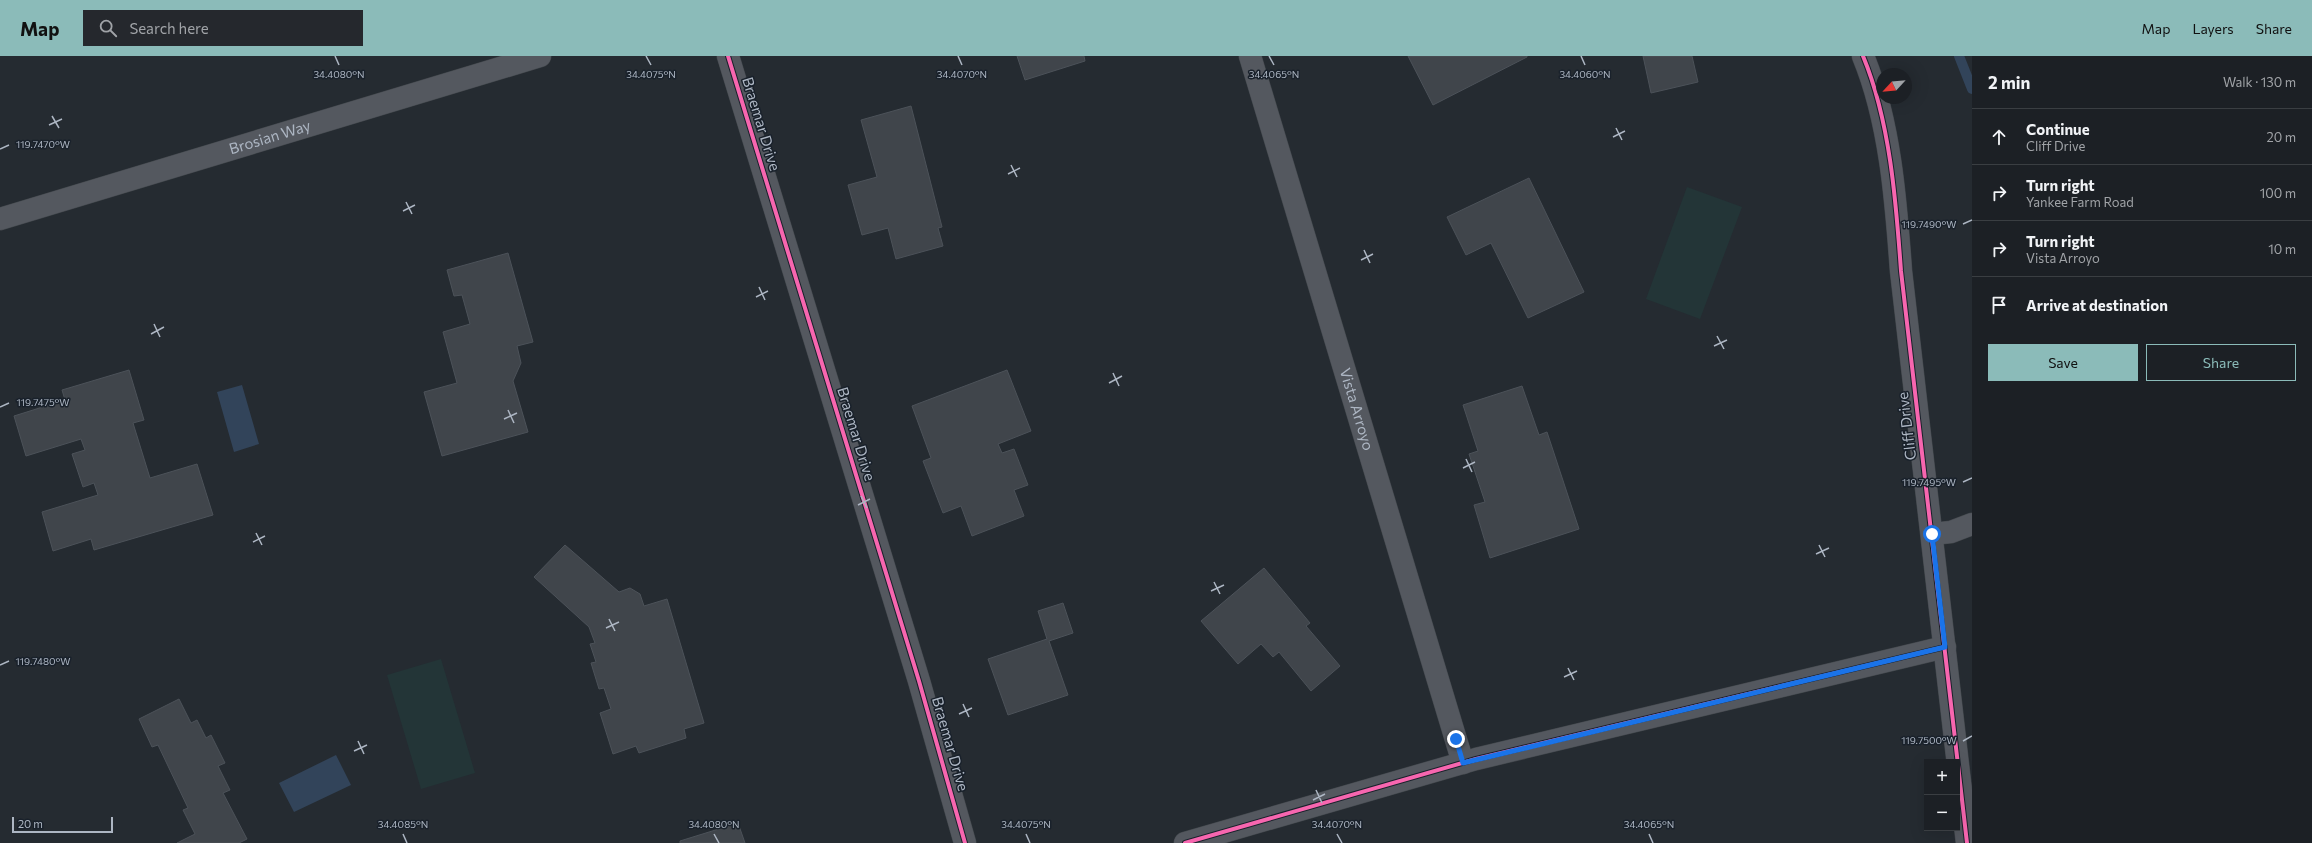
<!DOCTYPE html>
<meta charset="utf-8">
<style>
body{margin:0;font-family:Commissioner,sans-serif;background:#25282d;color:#f1f3f6}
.controls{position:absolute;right:12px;bottom:12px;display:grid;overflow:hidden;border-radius:0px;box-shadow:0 4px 16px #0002}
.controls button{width:36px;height:36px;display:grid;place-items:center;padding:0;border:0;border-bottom:1px solid #3a3e42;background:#1c2025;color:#f1f3f6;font:20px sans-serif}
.compass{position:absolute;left:1876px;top:12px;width:36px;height:36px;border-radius:50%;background:#1c2025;box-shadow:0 4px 16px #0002;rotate:244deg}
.scale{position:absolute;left:12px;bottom:10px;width:101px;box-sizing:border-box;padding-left:4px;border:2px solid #adb6c3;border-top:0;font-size:11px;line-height:14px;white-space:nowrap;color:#adb6c3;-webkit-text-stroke:3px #19212b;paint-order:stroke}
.stop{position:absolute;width:12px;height:12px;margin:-9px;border:3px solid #1a73e8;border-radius:50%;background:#fff}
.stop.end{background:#1a73e8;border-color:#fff;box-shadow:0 1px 4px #0008}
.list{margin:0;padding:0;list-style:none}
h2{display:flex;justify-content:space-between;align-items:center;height:52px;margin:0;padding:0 16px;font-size:17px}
h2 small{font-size:13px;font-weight:400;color:#a0a3a7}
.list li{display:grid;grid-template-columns:26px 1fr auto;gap:12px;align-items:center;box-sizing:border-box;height:56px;padding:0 16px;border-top:1px solid #3a3e42}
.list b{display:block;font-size:15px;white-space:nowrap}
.list p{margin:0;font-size:13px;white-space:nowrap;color:#a0a3a7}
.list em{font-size:13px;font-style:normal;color:#a0a3a7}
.actions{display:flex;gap:8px;padding:12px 16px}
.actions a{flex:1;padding:9px 0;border:1px solid #8bbbb9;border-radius:0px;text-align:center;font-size:14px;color:#8bbbb9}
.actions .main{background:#8bbbb9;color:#111}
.icon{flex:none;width:22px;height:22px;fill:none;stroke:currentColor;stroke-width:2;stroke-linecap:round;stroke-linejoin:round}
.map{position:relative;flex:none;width:1972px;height:787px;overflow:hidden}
header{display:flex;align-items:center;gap:24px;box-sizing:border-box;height:56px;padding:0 20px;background:#8bbbb9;color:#111}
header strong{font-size:19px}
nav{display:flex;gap:22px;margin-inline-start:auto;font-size:14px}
.search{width:280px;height:36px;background:#25282d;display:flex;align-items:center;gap:10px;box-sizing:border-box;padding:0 14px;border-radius:0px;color:#a0a3a7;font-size:15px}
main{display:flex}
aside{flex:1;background:#1c2025}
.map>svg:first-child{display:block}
.green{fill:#233537}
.water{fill:#32445a}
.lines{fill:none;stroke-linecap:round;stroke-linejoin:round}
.stream{stroke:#32445a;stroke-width:10}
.building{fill:#40454b;stroke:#4c5259}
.minor-casing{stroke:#42474c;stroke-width:23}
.minor{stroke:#54585f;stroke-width:22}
.cycleway-casing{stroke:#19212b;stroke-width:6}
.cycleway{stroke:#f766af;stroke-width:4}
.route{stroke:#1a73e8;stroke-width:5}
.ticks{fill:none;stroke:#adb6c3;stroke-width:1.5}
.labels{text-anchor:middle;stroke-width:3;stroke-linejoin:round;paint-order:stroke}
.street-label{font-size:15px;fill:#adb6c3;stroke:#19212b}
.ticks-label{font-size:10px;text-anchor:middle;fill:#adb6c3;stroke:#19212b;stroke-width:3;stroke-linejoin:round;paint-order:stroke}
</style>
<header>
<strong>Map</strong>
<div class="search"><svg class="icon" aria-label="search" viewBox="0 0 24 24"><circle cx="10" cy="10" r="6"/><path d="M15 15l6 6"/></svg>Search here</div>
<nav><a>Map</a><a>Layers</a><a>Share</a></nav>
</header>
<main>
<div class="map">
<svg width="1972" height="787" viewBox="0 0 1972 787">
<rect width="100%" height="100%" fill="#252b31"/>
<!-- green -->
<path class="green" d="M 1687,131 L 1742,151 L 1700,263 L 1646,243 Z
M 441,603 L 475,717 L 421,733 L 387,619 Z"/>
<!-- water -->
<path class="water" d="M 242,329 L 259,388 L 234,396 L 217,336 Z
M 336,699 L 351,729 L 294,756 L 279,727 Z"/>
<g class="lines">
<!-- stream -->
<path class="stream" d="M 1959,0 L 1972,33"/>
</g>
<!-- building -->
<path class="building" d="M 1017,0 L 1084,0 L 1085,5 L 1025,24 Z
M 1408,0 L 1527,0 L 1527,1 L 1433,49 Z
M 1643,0 L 1692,0 L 1698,26 L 1651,37 Z
M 911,50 L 942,171 L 938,172 L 943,190 L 896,203 L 888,172 L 862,179 L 848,129 L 877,121 L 861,64 Z
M 1529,122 L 1584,236 L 1528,262 L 1491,187 L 1466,199 L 1447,161 Z
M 508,197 L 533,286 L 517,290 L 521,307 L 513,325 L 528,376 L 442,400 L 424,336 L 457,327 L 443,276 L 470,268 L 462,239 L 454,240 L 447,214 Z
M 129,314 L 144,364 L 133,367 L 150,422 L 197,408 L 213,459 L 94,494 L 91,483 L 53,495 L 42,456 L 98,439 L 94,427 L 83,431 L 72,398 L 85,394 L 81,383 L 26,400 L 14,360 L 65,344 L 62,334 Z
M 1007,314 L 1031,375 L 998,388 L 1002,397 L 1014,393 L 1028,429 L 1014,434 L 1024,460 L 972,480 L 961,450 L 943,457 L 923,405 L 931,402 L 912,350 Z
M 1522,330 L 1539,379 L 1547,376 L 1579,473 L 1490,502 L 1474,449 L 1485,446 L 1469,398 L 1478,395 L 1463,349 Z
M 565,489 L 619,536 L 630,532 L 640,538 L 644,550 L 667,543 L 704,667 L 684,673 L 686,682 L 639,697 L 636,690 L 613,698 L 600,657 L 611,653 L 604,632 L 599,633 L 591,607 L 596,606 L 590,588 L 595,587 L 589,571 L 534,521 Z
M 1264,512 L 1310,567 L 1306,570 L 1340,610 L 1311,635 L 1279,596 L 1273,601 L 1261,588 L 1238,608 L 1201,565 Z
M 1063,547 L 1073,577 L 1049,585 L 1068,639 L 1008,659 L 988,603 L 1047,583 L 1038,555 Z
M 179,643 L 191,667 L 197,664 L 206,682 L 211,679 L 225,707 L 218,710 L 230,734 L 223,737 L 247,783 L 239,787 L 177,787 L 195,778 L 183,754 L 188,752 L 158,689 L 152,691 L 139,663 Z
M 738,767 L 745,787 L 680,787 L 680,785 Z"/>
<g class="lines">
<!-- minor casing -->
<g class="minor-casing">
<g id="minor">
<path d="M 728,0 L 919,625 L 965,787"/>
<path id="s1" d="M 1250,0 L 1463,707"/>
<path d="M 1863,0 C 1890,65 1896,145 1901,215 L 1967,787"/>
<path id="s2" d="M 0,163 L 540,0"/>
<path d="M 1932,478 L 1951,476 L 1972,468"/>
<path d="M 1185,787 L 1476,703 L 1945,591"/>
</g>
</g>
<!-- minor -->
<use href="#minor" class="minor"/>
<!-- cycleway casing -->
<g class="cycleway-casing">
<path id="cycleway" d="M 728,0 L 919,625 L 965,787
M 1863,0 C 1890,65 1896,145 1901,215 L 1967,787
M 1185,787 L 1476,703 L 1945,591"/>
</g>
<!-- cycleway -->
<use href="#cycleway" class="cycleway"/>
</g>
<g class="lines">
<!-- route -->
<path class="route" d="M 1456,683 L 1463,707 L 1945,591 L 1932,478"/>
</g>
<!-- ticks -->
<path class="ticks" d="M 335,0 L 339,9M 646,0 L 651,9M 958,0 L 962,9M 1269,0 L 1274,9M 1581,0 L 1585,9M 52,60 L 59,72M 49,69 L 62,63M 1616,72 L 1622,84M 1613,81 L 1625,75M 0,93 L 9,89M 1011,109 L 1017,121M 1008,118 L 1020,112M 406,146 L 412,158M 403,155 L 415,149M 1963,168 L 1972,164M 1364,194 L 1370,207M 1361,204 L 1373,198M 759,231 L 765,244M 756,241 L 768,235M 154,268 L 160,281M 151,278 L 164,271M 1717,280 L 1724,293M 1714,290 L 1727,284M 1113,317 L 1119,330M 1109,327 L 1122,320M 0,351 L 9,347M 508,354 L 514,367M 504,363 L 517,357M 1466,403 L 1472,416M 1463,412 L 1475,406M 1963,426 L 1972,422M 861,440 L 867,452M 858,449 L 870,443M 256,477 L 262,489M 253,486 L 265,480M 1819,489 L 1825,501M 1816,498 L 1829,492M 1214,526 L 1220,538M 1211,535 L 1224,529M 609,563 L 615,575M 606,572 L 619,566M 0,609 L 9,605M 1568,612 L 1574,624M 1564,621 L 1577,615M 963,648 L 969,661M 959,658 L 972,652M 358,685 L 364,698M 1963,685 L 1972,680M 354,695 L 367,689M 1316,734 L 1322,747M 1313,744 L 1325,738M 403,778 L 407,787M 714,778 L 719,787M 1026,778 L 1030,787M 1337,778 L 1342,787M 1649,778 L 1653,787"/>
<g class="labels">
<!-- street labels -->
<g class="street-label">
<text transform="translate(761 68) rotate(73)" y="5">Braemar Drive</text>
<text dy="5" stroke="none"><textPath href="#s2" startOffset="282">Brosian Way</textPath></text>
<text dy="5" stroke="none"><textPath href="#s1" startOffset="369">Vista Arroyo</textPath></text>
<text transform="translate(1907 370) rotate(-97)" y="5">Cliff Drive</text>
<text transform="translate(856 378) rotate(73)" y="5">Braemar Drive</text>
<text transform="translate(950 688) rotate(74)" y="5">Braemar Drive</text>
</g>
</g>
<g class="ticks-label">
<text x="339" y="22">34.4080°N</text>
<text x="651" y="22">34.4075°N</text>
<text x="962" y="22">34.4070°N</text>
<text x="1274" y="22">34.4065°N</text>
<text x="1585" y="22">34.4060°N</text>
<text x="43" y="92">119.7470°W</text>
<text x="1929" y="172">119.7490°W</text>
<text x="43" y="350">119.7475°W</text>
<text x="1929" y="430">119.7495°W</text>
<text x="43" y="609">119.7480°W</text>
<text x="1929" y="688">119.7500°W</text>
<text x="403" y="772">34.4085°N</text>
<text x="714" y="772">34.4080°N</text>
<text x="1026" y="772">34.4075°N</text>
<text x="1337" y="772">34.4070°N</text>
<text x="1649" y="772">34.4065°N</text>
</g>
</svg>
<div class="controls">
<button>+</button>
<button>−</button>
</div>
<svg class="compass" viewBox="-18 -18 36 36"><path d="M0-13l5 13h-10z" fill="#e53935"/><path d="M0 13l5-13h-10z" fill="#a0a3a7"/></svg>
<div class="scale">20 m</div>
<div class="stop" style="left:1932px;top:478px"></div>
<div class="stop end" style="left:1456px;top:683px"></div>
</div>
<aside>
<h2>2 min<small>Walk · 130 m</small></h2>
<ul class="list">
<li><svg class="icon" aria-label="ahead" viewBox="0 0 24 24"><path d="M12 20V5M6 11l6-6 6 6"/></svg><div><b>Continue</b><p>Cliff Drive</p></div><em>20 m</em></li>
<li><svg class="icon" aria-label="right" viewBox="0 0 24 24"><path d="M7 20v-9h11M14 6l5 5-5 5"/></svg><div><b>Turn right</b><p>Yankee Farm Road</p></div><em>100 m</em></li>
<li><svg class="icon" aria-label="right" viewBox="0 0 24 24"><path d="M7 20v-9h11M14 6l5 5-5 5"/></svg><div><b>Turn right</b><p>Vista Arroyo</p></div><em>10 m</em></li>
<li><svg class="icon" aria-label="arrive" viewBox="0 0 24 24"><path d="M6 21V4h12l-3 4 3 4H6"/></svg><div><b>Arrive at destination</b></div></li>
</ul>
<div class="actions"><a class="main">Save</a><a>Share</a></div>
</aside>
</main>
